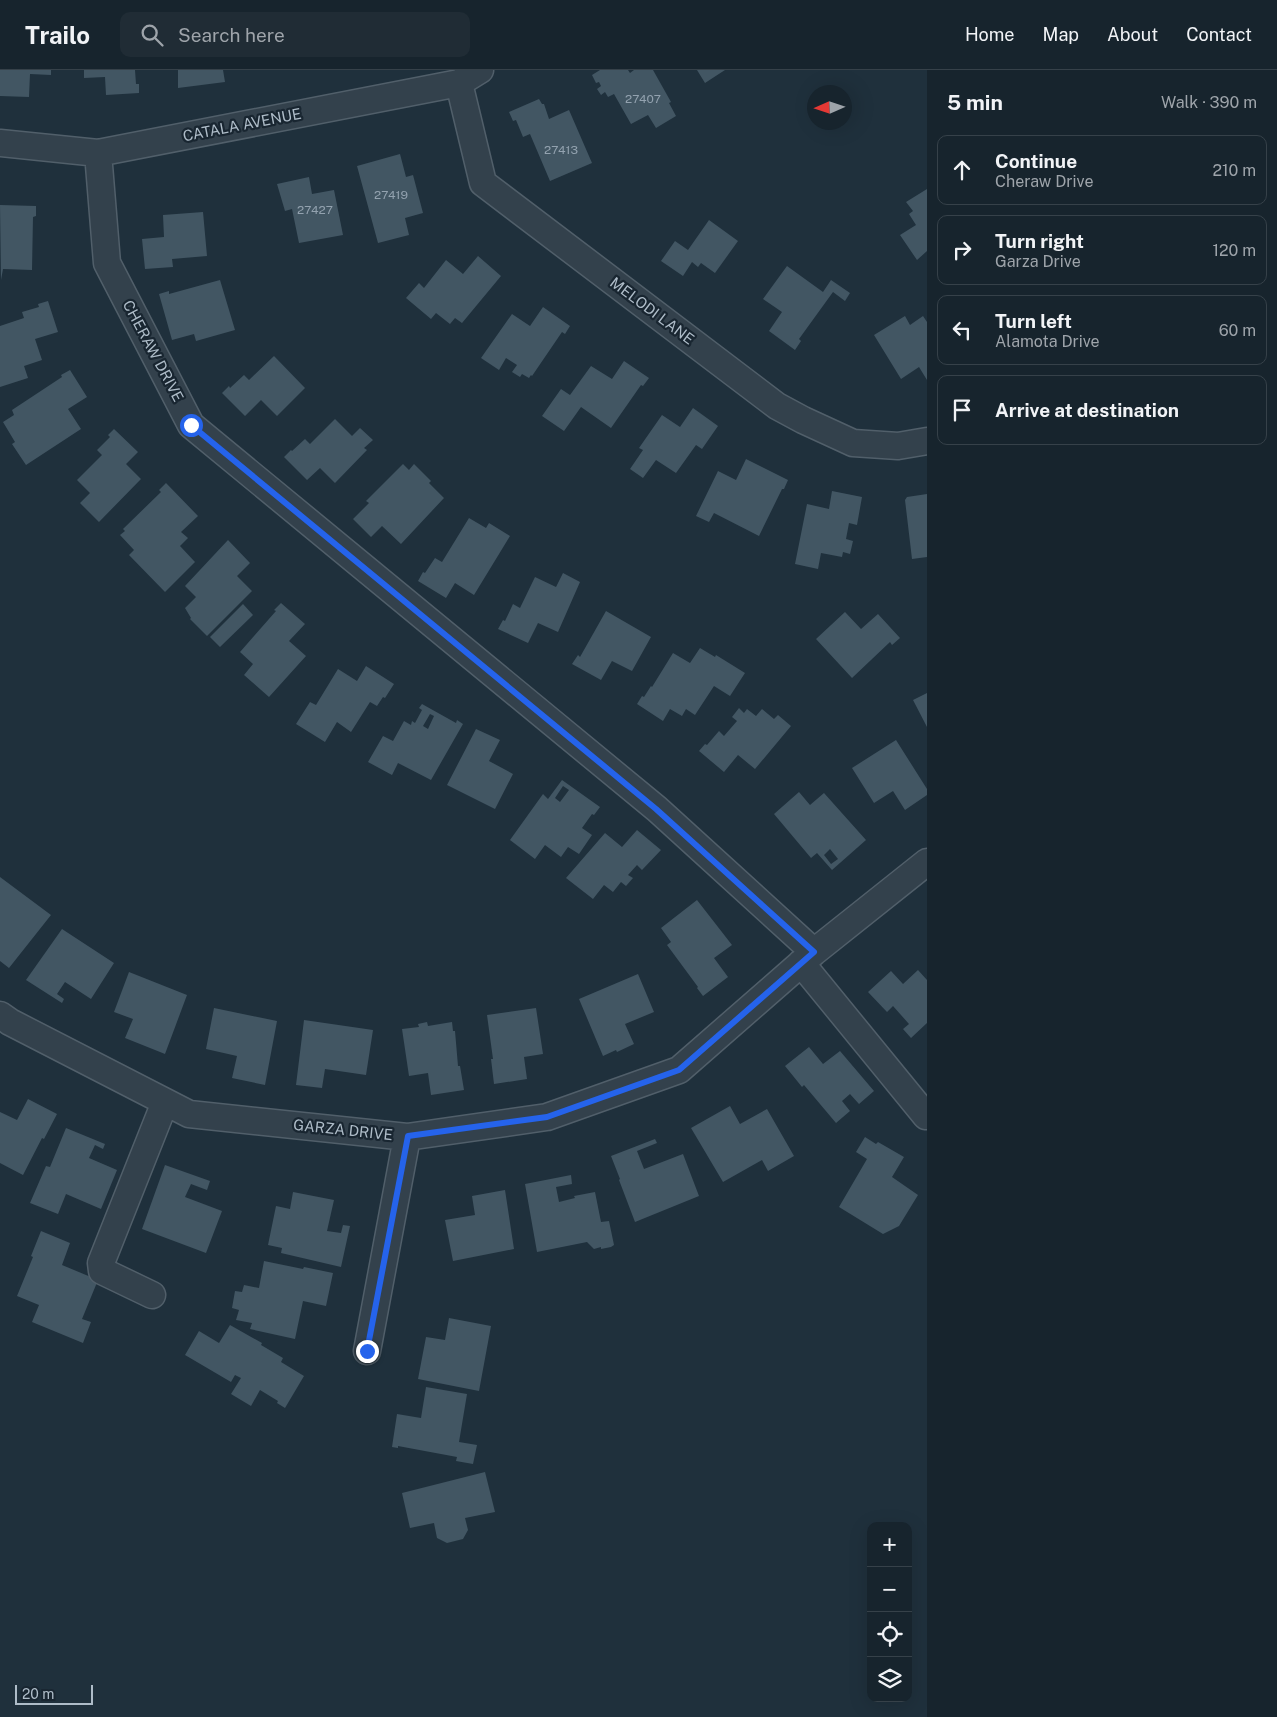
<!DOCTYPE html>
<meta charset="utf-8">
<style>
body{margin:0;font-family:"Public Sans",sans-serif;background:#202c35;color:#f1f3f6}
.controls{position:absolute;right:15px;bottom:15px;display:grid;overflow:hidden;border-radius:10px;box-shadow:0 5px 20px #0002}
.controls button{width:45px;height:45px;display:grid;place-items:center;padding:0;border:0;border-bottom:1px solid #364149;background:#17242d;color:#f1f3f6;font:25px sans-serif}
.compass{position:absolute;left:807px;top:15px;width:45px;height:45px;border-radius:50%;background:#17242d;box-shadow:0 5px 20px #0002;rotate:267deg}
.scale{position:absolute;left:15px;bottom:12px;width:78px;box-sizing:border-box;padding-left:5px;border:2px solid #aebcc8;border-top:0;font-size:14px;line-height:18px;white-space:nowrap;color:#aebcc8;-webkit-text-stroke:4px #192631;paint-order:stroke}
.stop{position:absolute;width:15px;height:15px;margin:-11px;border:4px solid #2563eb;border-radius:50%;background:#fff}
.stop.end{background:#2563eb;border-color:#fff;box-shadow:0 1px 5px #0008}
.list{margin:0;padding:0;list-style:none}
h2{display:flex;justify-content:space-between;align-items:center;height:65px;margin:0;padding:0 20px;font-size:21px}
h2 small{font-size:16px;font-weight:400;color:#9ea4aa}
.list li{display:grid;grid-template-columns:32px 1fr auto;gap:15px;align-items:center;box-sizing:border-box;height:70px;margin:0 10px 10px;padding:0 10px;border:1px solid #364149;border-radius:10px}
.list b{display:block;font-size:19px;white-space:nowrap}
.list p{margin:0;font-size:16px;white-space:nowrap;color:#9ea4aa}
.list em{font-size:16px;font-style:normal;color:#9ea4aa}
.icon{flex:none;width:28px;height:28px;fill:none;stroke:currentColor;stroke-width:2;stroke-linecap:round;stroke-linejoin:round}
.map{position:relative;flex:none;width:927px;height:1647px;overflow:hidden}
header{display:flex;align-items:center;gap:30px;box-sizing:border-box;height:70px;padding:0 25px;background:#17242d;border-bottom:1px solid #364149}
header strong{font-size:24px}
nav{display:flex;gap:28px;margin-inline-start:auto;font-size:18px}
.search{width:350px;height:45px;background:#202c35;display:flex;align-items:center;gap:12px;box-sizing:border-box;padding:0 18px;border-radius:10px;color:#9ea4aa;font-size:19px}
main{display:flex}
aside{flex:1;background:#17242d}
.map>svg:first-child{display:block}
.building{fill:#425663;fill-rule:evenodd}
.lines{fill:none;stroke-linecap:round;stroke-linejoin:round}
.minor-casing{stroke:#515f6a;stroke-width:29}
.minor{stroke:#33414c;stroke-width:26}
.route{stroke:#2563eb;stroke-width:6}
.labels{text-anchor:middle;stroke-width:4.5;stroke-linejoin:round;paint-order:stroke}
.number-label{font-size:12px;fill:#93a2af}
.street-label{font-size:15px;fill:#aebcc8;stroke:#192631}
</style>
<header>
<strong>Trailo</strong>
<div class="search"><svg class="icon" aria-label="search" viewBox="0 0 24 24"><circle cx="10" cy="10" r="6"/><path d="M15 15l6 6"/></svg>Search here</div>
<nav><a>Home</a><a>Map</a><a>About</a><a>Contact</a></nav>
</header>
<main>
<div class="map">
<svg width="927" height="1647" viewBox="0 0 927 1647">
<rect width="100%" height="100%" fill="#1f303c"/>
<!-- building -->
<path class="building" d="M 0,0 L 51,0 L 51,5 L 30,4 L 29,27 L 0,26 Z
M 84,0 L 135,0 L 136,14 L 139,14 L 139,23 L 106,25 L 105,7 L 84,8 Z
M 178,0 L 223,0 L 225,12 L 178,18 Z
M 600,0 L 628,0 L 630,3 L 634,0 L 653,0 L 671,32 L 669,33 L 676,46 L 656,58 L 648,45 L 631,54 L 614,24 L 608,27 L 605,22 L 601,25 L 597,19 L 601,16 L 599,12 L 596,13 L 592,5 Z
M 697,0 L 725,0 L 705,13 Z
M 539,29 L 542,34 L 544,34 L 549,49 L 569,40 L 592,93 L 550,111 L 530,64 L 523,67 L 516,50 L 513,51 L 509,42 Z
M 400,84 L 406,107 L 413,105 L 423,143 L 405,148 L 409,165 L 378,173 L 357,96 Z
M 309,107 L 312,124 L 334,120 L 343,165 L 299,173 L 292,139 L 285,141 L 277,114 Z
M 927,119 L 927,181 L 917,190 L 900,165 L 916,155 L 909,144 L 913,141 L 906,132 Z
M 0,135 L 36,136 L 36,146 L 33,147 L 32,200 L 3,199 L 1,210 Z
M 203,142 L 207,186 L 172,189 L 173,197 L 145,199 L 142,169 L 164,167 L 163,145 Z
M 709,150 L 738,171 L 715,203 L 701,193 L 698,197 L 692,192 L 683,206 L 661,191 L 675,171 L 688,180 Z
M 478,186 L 501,206 L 462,253 L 455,248 L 450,254 L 436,243 L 431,249 L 406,228 L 419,213 L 424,218 L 446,190 L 463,204 Z
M 787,196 L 823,222 L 831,210 L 850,223 L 845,231 L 833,222 L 799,269 L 801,271 L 795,280 L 769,261 L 782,242 L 763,229 Z
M 220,210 L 235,260 L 196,271 L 194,264 L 172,270 L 159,224 L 169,221 L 169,224 Z
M 48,231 L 58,262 L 35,269 L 42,290 L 24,296 L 28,308 L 0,317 L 0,256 L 24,248 L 22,242 L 39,237 L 38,234 Z
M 543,237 L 570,256 L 565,264 L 562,262 L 532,306 L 531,305 L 529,308 L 522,304 L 520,307 L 512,302 L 517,295 L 506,288 L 499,300 L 481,288 L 512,244 L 530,256 Z
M 905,246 L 910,255 L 923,246 L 927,252 L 927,310 L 919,297 L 901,309 L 874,265 Z
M 274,286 L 305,318 L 277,346 L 261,330 L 245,346 L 222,323 L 229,316 L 230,318 L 244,305 L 249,310 Z
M 624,291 L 649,308 L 643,316 L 641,315 L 611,358 L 581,337 L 564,361 L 542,346 L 561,319 L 570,325 L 591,296 L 612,309 Z
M 70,300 L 87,327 L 68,339 L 81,359 L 26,395 L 12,374 L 15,372 L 3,352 L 14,345 L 12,340 L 62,307 L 61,305 Z
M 693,338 L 718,356 L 702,379 L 696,375 L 676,403 L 656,390 L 643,408 L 630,399 L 643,380 L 639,378 L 662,345 L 680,357 Z
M 335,349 L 352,366 L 360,358 L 373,370 L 364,378 L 367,380 L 335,413 L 320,398 L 307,410 L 284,387 L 291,380 L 292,381 L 305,369 L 310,374 Z
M 114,359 L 138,382 L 126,394 L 141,409 L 99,452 L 80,433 L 90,423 L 77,410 L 102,385 L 97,380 L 110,367 L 108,365 Z
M 746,389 L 788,410 L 784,419 L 782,419 L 759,466 L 714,443 L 709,452 L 696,446 L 718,401 L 736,410 Z
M 403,394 L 409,400 L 414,394 L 431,411 L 429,413 L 444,428 L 401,474 L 382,456 L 371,467 L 353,449 L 369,433 L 366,431 Z
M 166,413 L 198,446 L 181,462 L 188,468 L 180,476 L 195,492 L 165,522 L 129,485 L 134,480 L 120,465 L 125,461 L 123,459 L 161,422 L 159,420 Z
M 832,421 L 862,427 L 857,455 L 849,453 L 846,469 L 853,471 L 850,484 L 843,482 L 842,487 L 821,483 L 818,499 L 795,494 L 807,434 L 829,439 Z
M 927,424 L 927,487 L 912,489 L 905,430 L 907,427 Z
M 469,448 L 486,458 L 489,453 L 510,466 L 474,525 L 455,513 L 446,528 L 418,511 L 423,502 L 425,503 L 435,488 L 442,492 Z
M 228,470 L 250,493 L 237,506 L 252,521 L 207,566 L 190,549 L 191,548 L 185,538 L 196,527 L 185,516 Z
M 563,503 L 580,512 L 558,562 L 538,553 L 528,573 L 498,559 L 503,550 L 505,551 L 513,534 L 520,538 L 535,507 L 556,517 Z
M 281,533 L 305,554 L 289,571 L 306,586 L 269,627 L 244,605 L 253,594 L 240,582 L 276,541 L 274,540 Z
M 243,534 L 253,545 L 220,577 L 210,567 Z
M 606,541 L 651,567 L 632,601 L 612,591 L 601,610 L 572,594 L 578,585 L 580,587 Z
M 845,542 L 861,559 L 878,544 L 900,568 L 892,575 L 890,572 L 852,608 L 816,569 Z
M 700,578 L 715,587 L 716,585 L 745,603 L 730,626 L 714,616 L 695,645 L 686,639 L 682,646 L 670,639 L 663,651 L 637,634 L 642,626 L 644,627 L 651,616 L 652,617 L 673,583 L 690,593 Z
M 366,596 L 394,614 L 385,628 L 383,627 L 377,636 L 370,632 L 351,662 L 337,652 L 325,672 L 296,654 L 310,632 L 316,635 L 338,599 L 357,611 Z
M 927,623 L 927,657 L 913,630 Z
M 422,634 L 456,653 L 457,650 L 463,654 L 431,710 L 398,693 L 392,705 L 368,692 L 383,666 L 393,671 L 404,651 L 411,655 L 412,651 L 415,653 L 422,640 L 419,638 ZM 430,644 L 434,646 L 428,659 L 423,656 Z
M 739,638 L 744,643 L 747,639 L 756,646 L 762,639 L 774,649 L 778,645 L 791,656 L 755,699 L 738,685 L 724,702 L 699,681 L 705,674 L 707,675 L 719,661 L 724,666 L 737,651 L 732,647 Z
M 476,659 L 500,670 L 489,691 L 513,704 L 495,739 L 447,715 Z
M 896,670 L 927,719 L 927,725 L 905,740 L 893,721 L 874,733 L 852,698 Z
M 562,710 L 600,737 L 594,745 L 592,744 L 582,758 L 592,765 L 579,784 L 568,777 L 561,787 L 545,775 L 535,789 L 510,770 L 543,724 L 548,729 ZM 563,716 L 569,720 L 560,732 L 555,728 Z
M 799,722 L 810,735 L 824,723 L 866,770 L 832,800 L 817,783 L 811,788 L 774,744 ZM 830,779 L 838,789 L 831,794 L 824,785 Z
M 637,760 L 661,780 L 642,800 L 637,795 L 628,805 L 633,808 L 626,816 L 621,812 L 613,822 L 604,815 L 593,829 L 566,808 L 605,763 L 622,777 Z
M 0,807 L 51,845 L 9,898 L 0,891 Z
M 697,830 L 732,875 L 714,888 L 728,907 L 703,926 L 697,918 L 698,917 L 667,875 L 671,872 L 661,858 Z
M 62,859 L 114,893 L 91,929 L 65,912 L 57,924 L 64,929 L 62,933 L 26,910 Z
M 918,900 L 927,910 L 927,953 L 911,968 L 903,959 L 909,954 L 893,936 L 887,942 L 868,922 L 891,901 L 903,914 Z
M 129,902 L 187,925 L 165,984 L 125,968 L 133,949 L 114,942 Z
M 638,904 L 654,942 L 625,954 L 634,974 L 617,982 L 616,980 L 603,986 L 579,929 Z
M 214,938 L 277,951 L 265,1015 L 232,1008 L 237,986 L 206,979 Z
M 536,938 L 543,984 L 524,987 L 527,1009 L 494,1014 L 491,989 L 493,989 L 487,945 Z
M 304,950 L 373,960 L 366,1005 L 325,999 L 322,1018 L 296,1015 Z
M 427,952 L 428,956 L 452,952 L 453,961 L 455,961 L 458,996 L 460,996 L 464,1020 L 431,1025 L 428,1003 L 409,1006 L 402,959 L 419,957 L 418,954 Z
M 809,977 L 823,994 L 840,981 L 874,1021 L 859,1034 L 850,1024 L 842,1031 L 850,1041 L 836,1053 L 804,1015 L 802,1017 L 785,996 Z
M 28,1029 L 57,1044 L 44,1069 L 42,1068 L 23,1105 L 0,1093 L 0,1042 L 17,1050 Z
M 730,1036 L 740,1054 L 767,1039 L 794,1086 L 768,1101 L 762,1090 L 723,1112 L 691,1058 Z
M 66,1058 L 105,1074 L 103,1079 L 95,1075 L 89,1088 L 117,1100 L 101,1139 L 66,1124 L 58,1144 L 30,1133 L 46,1096 L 50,1097 Z
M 865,1067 L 876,1074 L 878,1072 L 904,1087 L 892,1107 L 918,1125 L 899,1156 L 883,1164 L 839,1137 L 867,1089 L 856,1082 Z
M 655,1069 L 657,1073 L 637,1081 L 644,1099 L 683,1084 L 699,1126 L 635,1152 L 619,1110 L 620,1109 L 611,1086 Z
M 165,1095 L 210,1111 L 207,1120 L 191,1114 L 185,1127 L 222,1141 L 206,1183 L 142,1159 Z
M 571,1105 L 572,1114 L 556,1117 L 559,1132 L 575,1128 L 574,1126 L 595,1122 L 601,1152 L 609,1151 L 614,1175 L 611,1177 L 601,1179 L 601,1177 L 594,1179 L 587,1172 L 537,1182 L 525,1114 Z
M 505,1120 L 514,1179 L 453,1191 L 445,1150 L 475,1145 L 472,1126 Z
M 293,1122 L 334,1130 L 327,1161 L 341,1163 L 343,1155 L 350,1156 L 341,1197 L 281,1183 L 282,1178 L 268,1175 L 276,1136 L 290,1139 Z
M 41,1161 L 70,1173 L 62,1195 L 98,1210 L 82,1249 L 91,1252 L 83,1273 L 32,1252 L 39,1235 L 17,1226 L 33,1187 L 31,1186 Z
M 264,1191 L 303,1199 L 304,1197 L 333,1203 L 326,1236 L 303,1231 L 295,1269 L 250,1259 L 252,1253 L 236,1250 L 239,1240 L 232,1238 L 235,1221 L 242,1222 L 244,1215 L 259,1218 Z
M 449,1248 L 491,1256 L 479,1321 L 418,1309 L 426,1267 L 445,1270 Z
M 230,1255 L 262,1273 L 261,1275 L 283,1288 L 281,1292 L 304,1306 L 285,1338 L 277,1333 L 278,1331 L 260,1320 L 251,1336 L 231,1324 L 241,1308 L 235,1305 L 231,1312 L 185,1285 L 199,1261 L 219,1273 Z
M 426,1317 L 467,1324 L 459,1372 L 477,1375 L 473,1394 L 456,1391 L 457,1387 L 398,1376 L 398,1378 L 392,1377 L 397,1344 L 421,1348 Z
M 485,1402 L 495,1442 L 465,1448 L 468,1460 L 463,1469 L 447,1473 L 437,1468 L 434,1453 L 410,1458 L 402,1423 Z"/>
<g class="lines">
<!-- minor casing -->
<g class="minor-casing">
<path id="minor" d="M 459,13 L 483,113 L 777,336 L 803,350 L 853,373 L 898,376 L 927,371
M 0,73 L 98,83 L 459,13 L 480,0
M 98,83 L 107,193 L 191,355 L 657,739 L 814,882
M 801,893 L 926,1046
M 0,945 L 10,952 L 189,1044 L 407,1067 L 547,1047 L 679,1000 L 814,882 L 927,792
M 152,1225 L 102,1201 L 101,1193 L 165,1032
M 367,1281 L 407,1067"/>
</g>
<!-- minor -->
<use href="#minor" class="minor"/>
</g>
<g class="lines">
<!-- route -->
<path class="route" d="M 191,355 L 656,739 L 814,882 L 679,1000 L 547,1047 L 408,1066 L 367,1281"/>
</g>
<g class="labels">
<!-- number labels -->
<g class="number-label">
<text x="643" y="33">27407</text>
<text x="561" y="84">27413</text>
<text x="391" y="129">27419</text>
<text x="315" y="144">27427</text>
</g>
<!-- street labels -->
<g class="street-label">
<text transform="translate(242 55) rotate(-11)" y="5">CATALA AVENUE</text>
<text transform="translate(652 241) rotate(37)" y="5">MELODI LANE</text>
<text transform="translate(153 281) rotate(62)" y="5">CHERAW DRIVE</text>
<text transform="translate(343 1060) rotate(6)" y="5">GARZA DRIVE</text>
</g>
</g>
</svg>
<div class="controls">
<button>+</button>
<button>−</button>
<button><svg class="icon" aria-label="locate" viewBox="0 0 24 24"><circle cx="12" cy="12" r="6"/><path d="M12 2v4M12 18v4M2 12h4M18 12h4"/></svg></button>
<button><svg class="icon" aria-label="layers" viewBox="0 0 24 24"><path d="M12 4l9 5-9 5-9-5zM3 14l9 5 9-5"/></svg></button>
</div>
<svg class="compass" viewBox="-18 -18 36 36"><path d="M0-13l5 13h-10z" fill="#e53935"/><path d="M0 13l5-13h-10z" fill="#9ea4aa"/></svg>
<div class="scale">20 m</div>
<div class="stop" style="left:191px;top:355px"></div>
<div class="stop end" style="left:367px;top:1281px"></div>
</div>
<aside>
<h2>5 min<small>Walk · 390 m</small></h2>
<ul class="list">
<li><svg class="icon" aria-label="ahead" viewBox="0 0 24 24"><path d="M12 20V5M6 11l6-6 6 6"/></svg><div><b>Continue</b><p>Cheraw Drive</p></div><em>210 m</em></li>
<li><svg class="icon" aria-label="right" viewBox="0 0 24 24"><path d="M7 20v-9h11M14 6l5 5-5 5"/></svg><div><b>Turn right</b><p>Garza Drive</p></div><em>120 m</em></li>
<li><svg class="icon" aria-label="left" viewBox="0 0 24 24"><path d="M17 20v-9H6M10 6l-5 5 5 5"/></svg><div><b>Turn left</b><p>Alamota Drive</p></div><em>60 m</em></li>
<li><svg class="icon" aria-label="arrive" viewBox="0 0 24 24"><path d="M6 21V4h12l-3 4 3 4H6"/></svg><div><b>Arrive at destination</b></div></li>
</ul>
</aside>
</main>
